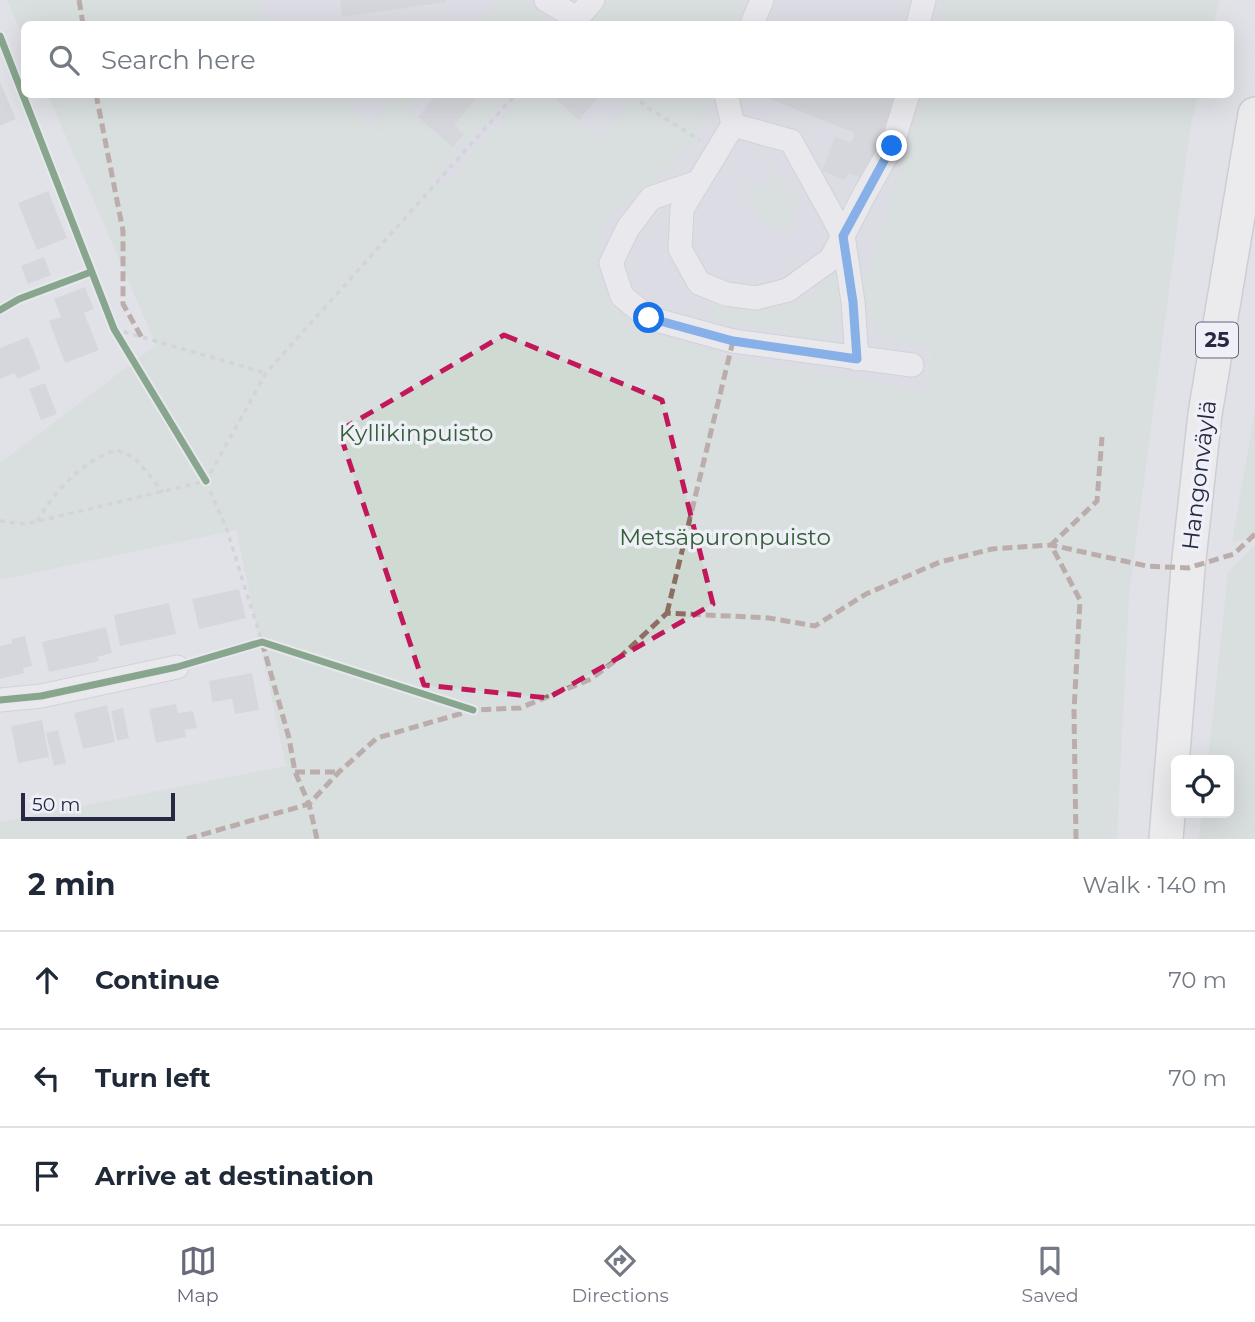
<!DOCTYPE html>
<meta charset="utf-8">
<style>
body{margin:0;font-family:Montserrat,sans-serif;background:#f2f2f3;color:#1f2937}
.controls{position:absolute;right:21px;bottom:21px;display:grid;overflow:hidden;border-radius:10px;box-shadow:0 7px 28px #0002}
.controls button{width:63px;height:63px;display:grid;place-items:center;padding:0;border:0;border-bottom:2px solid #e0e1e3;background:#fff;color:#1f2937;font:35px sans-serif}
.scale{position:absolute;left:21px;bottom:18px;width:154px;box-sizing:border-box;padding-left:7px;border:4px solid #262941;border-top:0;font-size:19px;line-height:24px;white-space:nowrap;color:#262941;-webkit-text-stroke:5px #eeeff7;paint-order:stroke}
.stop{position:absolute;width:21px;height:21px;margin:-16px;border:5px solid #1a73e8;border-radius:50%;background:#fff}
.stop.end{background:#1a73e8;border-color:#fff;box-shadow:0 2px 7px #0008}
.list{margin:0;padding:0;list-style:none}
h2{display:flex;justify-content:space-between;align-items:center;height:91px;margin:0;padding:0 28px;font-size:30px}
h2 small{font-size:23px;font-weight:400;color:#747a83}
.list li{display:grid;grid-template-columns:46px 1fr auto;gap:21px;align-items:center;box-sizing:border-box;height:98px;padding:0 28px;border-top:2px solid #e0e1e3}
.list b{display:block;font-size:26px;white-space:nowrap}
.list em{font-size:23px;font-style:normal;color:#747a83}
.icon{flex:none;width:38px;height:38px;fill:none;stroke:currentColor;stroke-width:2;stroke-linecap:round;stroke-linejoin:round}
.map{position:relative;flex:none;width:1255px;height:839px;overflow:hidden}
.search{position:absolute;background:#fff;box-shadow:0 7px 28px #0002;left:21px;right:21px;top:21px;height:77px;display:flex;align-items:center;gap:18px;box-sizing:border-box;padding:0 24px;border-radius:10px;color:#747a83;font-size:26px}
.sheet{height:385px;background:#fff}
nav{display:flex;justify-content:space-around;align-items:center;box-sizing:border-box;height:98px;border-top:2px solid #e0e1e3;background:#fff;font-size:19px;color:#747a83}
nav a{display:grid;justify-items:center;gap:4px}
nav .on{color:#676a7b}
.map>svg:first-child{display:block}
.built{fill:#d4d5df}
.green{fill:#cedad2}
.building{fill:#c8c9cf}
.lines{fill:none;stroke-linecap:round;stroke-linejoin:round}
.minor-casing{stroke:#bebfc5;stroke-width:25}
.highway-casing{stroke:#b3b4bc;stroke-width:36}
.path{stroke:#c2c3ca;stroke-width:3.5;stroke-dasharray:5 5;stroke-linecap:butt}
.minor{stroke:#f1f1f3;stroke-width:23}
.highway{stroke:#f5f5f6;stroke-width:33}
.quiet{stroke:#8d6e63;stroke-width:5;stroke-dasharray:10 5;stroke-linecap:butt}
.cycleway-casing{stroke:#eeeff7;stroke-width:11}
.cycleway{stroke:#1b5e20;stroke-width:7}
.route{stroke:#1a73e8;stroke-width:9}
.marked{fill:none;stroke:#c2185b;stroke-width:5;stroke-dasharray:14 9;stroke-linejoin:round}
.labels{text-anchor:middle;stroke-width:7;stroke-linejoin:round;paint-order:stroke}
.shield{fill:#eeeff7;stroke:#626478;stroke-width:2}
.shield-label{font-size:21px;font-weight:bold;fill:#262941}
.park-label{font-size:23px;fill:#335e36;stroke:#eeeff7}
.street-label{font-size:23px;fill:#262941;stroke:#eeeff7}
</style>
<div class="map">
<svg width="1255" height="839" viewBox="0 0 1255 839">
<rect width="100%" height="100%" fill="#e1e2e7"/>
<!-- built -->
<path class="built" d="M 257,0 L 978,0 L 974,24 L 265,24 Z
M 336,95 L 965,95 L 924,391 L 817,371 L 653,348 L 460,200 Z"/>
<!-- green -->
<path class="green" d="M 7,0 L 257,0 L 265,24 L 24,24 L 24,40 Z
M 499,0 L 525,0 L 557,24 L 476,24 Z
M 607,0 L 742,0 L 745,17 L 742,24 L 586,24 Z
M 944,0 L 1220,0 L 1214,24 L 939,24 Z
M 48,95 L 336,95 L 390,141 L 374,125 L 388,103 L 398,95 L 421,95 L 408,109 L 453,147 L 464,134 L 454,125 L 478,97 L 476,95 L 509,95 L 435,179 L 444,187 L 523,95 L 562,95 L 557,100 L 598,136 L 635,95 L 713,95 L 693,141 L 668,171 L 618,207 L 604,228 L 596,261 L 602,286 L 618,309 L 636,324 L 654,335 L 717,351 L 717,357 L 817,371 L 924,391 L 930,352 L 880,332 L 859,297 L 923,95 L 1198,95 L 1191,122 L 1129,596 L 1117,839 L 0,839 L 0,822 L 286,766 L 236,530 L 0,580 L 0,463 L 156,345 Z
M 767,162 L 771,163 L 789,192 L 802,199 L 789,234 C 765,226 756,216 748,191 L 771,181 Z
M 834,274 L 839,274 C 841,296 843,317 828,336 L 816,338 L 707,319 L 712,299 C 738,302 788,314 810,297 C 820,291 825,281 834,274 Z
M 1255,410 L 1255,537 L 1232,542 Z
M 1255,545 L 1255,839 L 1199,839 L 1202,813 L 1229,813 L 1229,760 L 1208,760 L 1228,572 Z"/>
<!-- building -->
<path class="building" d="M 340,0 L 446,0 L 446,2 L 342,17 Z
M 0,82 L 16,119 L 0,126 Z
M 437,94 L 476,94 L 478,96 L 454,125 L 464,134 L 453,147 L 418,117 Z
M 562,94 L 601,94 L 579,120 L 557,100 Z
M 758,94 L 886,94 L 895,98 L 864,179 L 848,173 L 845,180 L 822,171 L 835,137 L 851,143 L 855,133 Z
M 48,191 L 67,238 L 37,250 L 18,203 Z
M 44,257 L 51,275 L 28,284 L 21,266 Z
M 85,287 L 94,309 L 84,313 L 99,350 L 65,363 L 49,321 L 61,317 L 54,299 Z
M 28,337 L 41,369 L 17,379 L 15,373 L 0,379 L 0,348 Z
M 45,383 L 57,414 L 41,420 L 29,389 Z
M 239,589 L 246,618 L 199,629 L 192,599 Z
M 169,603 L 176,634 L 120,646 L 114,615 Z
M 106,627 L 112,653 L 97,657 L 99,661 L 49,672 L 42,642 Z
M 25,636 L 32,666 L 23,668 L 24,673 L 0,679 L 0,646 L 12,643 L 12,639 Z
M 252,673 L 259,710 L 235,714 L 232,699 L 212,702 L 209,681 Z
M 176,704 L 178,713 L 193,711 L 197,728 L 185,730 L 186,737 L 156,743 L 149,709 Z
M 107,705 L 115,742 L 83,749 L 74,713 Z
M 123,708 L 129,738 L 117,741 L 111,711 Z
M 42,720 L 49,757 L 18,763 L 11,726 Z
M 58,730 L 66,763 L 54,766 L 46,733 Z"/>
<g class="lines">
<!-- minor casing -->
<g class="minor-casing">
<path id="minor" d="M 546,0 L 577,18 L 593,0
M 752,24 L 762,0
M 918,24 L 924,0
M 726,94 L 733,125 L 682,209 L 680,249 L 699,283 L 726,294 L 756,298 L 788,290 L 831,259 L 864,195 L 892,146 L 908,94
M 733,125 L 791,141 L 843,235 L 853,302 L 857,359
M 698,182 L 651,198 L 628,228 L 611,263 L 622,296 L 649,318 L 733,341 L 912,365
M 0,700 L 41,696 L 177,667"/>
</g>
<!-- highway casing -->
<g class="highway-casing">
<path id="highway" d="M 1166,839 L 1188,568 L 1205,414 L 1255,114"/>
</g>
<!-- path -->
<path class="path" d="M 633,94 L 645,106 L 700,140
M 114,329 L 266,373
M 206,482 L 226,527 L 262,642
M 0,521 L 26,524 L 206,481 L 266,373 L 516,94
M 37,521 C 55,491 83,460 117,450 L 135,458 L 163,492"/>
<!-- minor -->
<use href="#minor" class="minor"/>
<!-- highway -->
<use href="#highway" class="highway"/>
<!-- quiet -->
<path class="quiet" d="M 79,0 L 83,24
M 96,94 L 123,231 L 123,304 L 142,338
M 667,613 L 733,341
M 262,642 L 289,738 L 295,772 L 309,804 L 317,839
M 295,772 L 339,772
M 187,839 L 309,804 L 339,772 L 377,738 L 473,710 L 520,708 L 591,679 L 620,657 L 667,613 L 769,618 L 815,626 L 866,594 L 940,562 L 992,549 L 1051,545 L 1147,566 L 1188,568 L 1234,554 L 1255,534
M 1076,839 L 1074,711 L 1080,600 L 1051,545 L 1097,501 L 1102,437"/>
<!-- cycleway casing -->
<g class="cycleway-casing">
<path id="cycleway" d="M 0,36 L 114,329 L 206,481
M 0,310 L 19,299 L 91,272
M 0,700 L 41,696 L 177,667 L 262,642 L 473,710"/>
</g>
<!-- cycleway -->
<use href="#cycleway" class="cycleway"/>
</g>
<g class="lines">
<!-- route -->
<path class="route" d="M 649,318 L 733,341 L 857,359 L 853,302 L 843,236 L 892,146"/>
</g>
<!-- marked area -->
<path d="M0 0H1255V839H0ZM 504,335 L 662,400 L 713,604 L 548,698 L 424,685 L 339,431 Z" fill="#e1e2e7" fill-opacity=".55" fill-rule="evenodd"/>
<path class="marked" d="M 504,335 L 662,400 L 713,604 L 548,698 L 424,685 L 339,431 Z"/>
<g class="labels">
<!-- shield labels -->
<rect class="shield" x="1196" y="322.5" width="42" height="35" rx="5"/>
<g class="shield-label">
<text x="1217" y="347">25</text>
</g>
<!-- park labels -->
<g class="park-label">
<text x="416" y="441">Kyllikinpuisto</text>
<text x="725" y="545">Metsäpuronpuisto</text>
</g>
<!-- street labels -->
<g class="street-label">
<text transform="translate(1199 475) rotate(-83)" y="8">Hangonväylä</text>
</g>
</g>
</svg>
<div class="controls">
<button><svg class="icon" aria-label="locate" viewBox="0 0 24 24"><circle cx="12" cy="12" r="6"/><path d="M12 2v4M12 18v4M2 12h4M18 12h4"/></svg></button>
</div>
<div class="scale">50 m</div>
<div class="stop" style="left:649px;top:318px"></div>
<div class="stop end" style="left:892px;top:146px"></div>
<div class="search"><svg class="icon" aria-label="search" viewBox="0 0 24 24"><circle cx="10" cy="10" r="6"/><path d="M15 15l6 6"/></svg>Search here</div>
</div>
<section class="sheet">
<h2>2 min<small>Walk · 140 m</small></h2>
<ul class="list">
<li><svg class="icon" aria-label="ahead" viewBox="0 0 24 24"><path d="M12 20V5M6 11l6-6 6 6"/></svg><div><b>Continue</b></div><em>70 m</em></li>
<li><svg class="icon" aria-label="left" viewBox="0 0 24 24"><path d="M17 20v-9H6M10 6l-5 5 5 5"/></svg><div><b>Turn left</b></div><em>70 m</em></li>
<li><svg class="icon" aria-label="arrive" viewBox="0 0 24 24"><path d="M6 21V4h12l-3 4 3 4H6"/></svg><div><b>Arrive at destination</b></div></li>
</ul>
</section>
<nav>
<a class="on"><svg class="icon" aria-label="map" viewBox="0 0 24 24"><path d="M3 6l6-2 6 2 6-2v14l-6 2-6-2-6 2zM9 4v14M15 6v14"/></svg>Map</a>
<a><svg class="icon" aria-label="directions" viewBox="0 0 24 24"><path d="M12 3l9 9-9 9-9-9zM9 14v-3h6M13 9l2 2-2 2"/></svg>Directions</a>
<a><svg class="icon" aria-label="saved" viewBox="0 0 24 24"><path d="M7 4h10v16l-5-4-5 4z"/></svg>Saved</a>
</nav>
